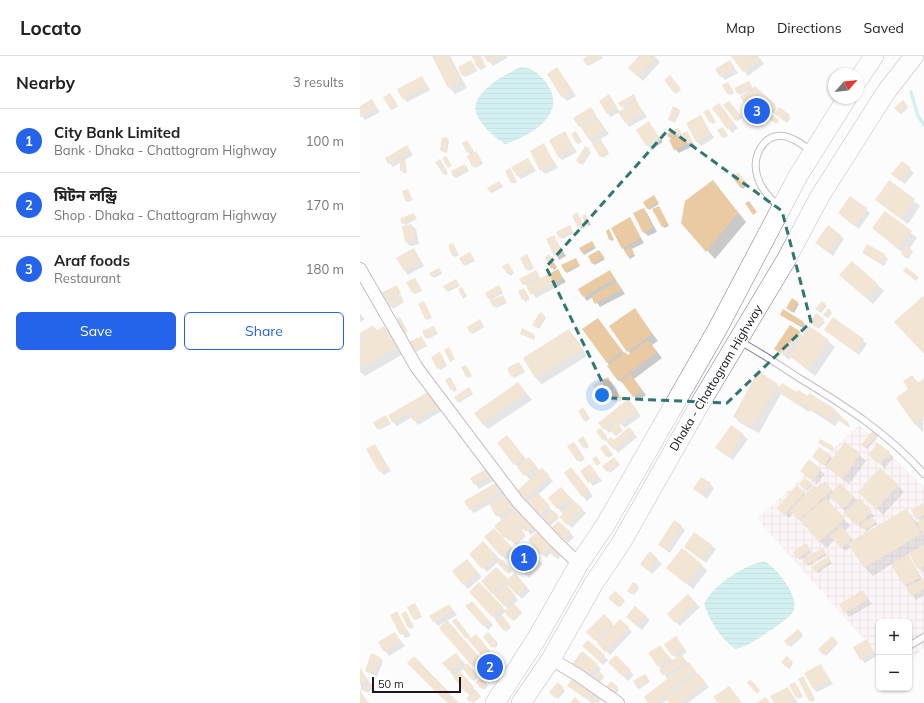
<!DOCTYPE html>
<meta charset="utf-8">
<style>
body{margin:0;font-family:Mulish,"Noto Sans Bengali",sans-serif;background:#f2f2f2;color:#222}
.controls{position:absolute;right:12px;bottom:12px;display:grid;overflow:hidden;border-radius:6px;box-shadow:0 1px 3px #0004}
.controls button{width:36px;height:36px;display:grid;place-items:center;padding:0;border:0;border-bottom:1px solid #e0e0e0;background:#fff;color:#222;font:20px sans-serif}
.compass{position:absolute;left:468px;top:12px;width:36px;height:36px;border-radius:50%;background:#fff;box-shadow:0 1px 3px #0004;rotate:63deg}
.scale{position:absolute;left:12px;bottom:10px;width:89px;box-sizing:border-box;padding-left:4px;border:2px solid #1c1620;border-top:0;font-size:11px;line-height:14px;white-space:nowrap;color:#1c1620;-webkit-text-stroke:3px #fff;paint-order:stroke}
.you{position:absolute;left:242px;top:339px;width:14px;height:14px;margin:-10px;border:3px solid #fff;border-radius:50%;background:#1a73e8;box-shadow:0 0 0 6px #1a73e833}
.badge{display:grid;place-items:center;width:26px;height:26px;border-radius:50%;background:#2563eb;color:#fff;font-size:13px;font-weight:700}
.pin{position:absolute;translate:-50% -50%;border:2px solid #fff;box-shadow:0 1px 4px #0006}
.list{margin:0;padding:0;list-style:none}
h2{display:flex;justify-content:space-between;align-items:center;height:52px;margin:0;padding:0 16px;font-size:17px}
h2 small{font-size:13px;font-weight:400;color:#767676}
.list li{display:grid;grid-template-columns:26px 1fr auto;gap:12px;align-items:center;box-sizing:border-box;height:64px;padding:0 16px;border-top:1px solid #e0e0e0}
.list b{display:block;font-size:15px;white-space:nowrap}
.list p{margin:0;font-size:13px;white-space:nowrap;color:#767676}
.list em{font-size:13px;font-style:normal;color:#767676}
.actions{display:flex;gap:8px;padding:12px 16px}
.actions a{flex:1;padding:9px 0;border:1px solid #2563eb;border-radius:6px;text-align:center;font-size:14px;color:#2563eb}
.actions .main{background:#2563eb;color:#fff}
.map{position:relative;flex:none;width:564px;height:647px;overflow:hidden}
header{display:flex;align-items:center;gap:24px;box-sizing:border-box;height:56px;padding:0 20px;background:#fff;border-bottom:1px solid #e0e0e0}
header strong{font-size:19px}
nav{display:flex;gap:22px;margin-inline-start:auto;font-size:14px}
main{display:flex}
aside{flex:1;background:#fff}
.map>svg:first-child{display:block}
.industrial{fill:url(#industrial-grid)}
.water{fill:url(#water-rules)}
.shadow{fill:#0003}
.lines{fill:none;stroke-linecap:round;stroke-linejoin:round}
.stream{stroke:#a3e2e4;stroke-width:3.5}
.building{fill:#e9caa2}
.service-casing{stroke:#81728c;stroke-width:8}
.minor-casing{stroke:#81728c;stroke-width:14}
.trunk-casing{stroke:#81728c;stroke-width:20}
.service{stroke:#fff;stroke-width:6}
.minor{stroke:#fff;stroke-width:12}
.trunk{stroke:#fff;stroke-width:19}
.marked{fill:none;stroke:#2f7771;stroke-width:3;stroke-dasharray:8 5;stroke-linejoin:round}
.labels{text-anchor:middle;stroke-width:3.5;stroke-linejoin:round;paint-order:stroke}
.street-label{font-size:12px;fill:#1c1620;stroke:#fff}
</style>
<header>
<strong>Locato</strong>
<nav><a>Map</a><a>Directions</a><a>Saved</a></nav>
</header>
<main>
<aside>
<h2>Nearby<small>3 results</small></h2>
<ul class="list">
<li><span class="badge">1</span><div><b>City Bank Limited</b><p>Bank · Dhaka - Chattogram Highway</p></div><em>100 m</em></li>
<li><span class="badge">2</span><div><b>মিটন লন্ড্রি</b><p>Shop · Dhaka - Chattogram Highway</p></div><em>170 m</em></li>
<li><span class="badge">3</span><div><b>Araf foods</b><p>Restaurant</p></div><em>180 m</em></li>
</ul>
<div class="actions"><a class="main">Save</a><a>Share</a></div>
</aside>
<div class="map">
<svg width="564" height="647" viewBox="0 0 564 647">
<defs>
<pattern id="industrial-grid" width="8" height="8" patternUnits="userSpaceOnUse"><rect width="8" height="8" fill="#fdedf1"/><path d="M0 4h8M4 0v8" fill="none" stroke="#d8cace"/></pattern>
<pattern id="water-rules" width="6" height="5" patternUnits="userSpaceOnUse"><rect width="6" height="5" fill="#a3e2e4"/><path d="M0 2.5h6" fill="none" stroke="#8cc1c3"/></pattern>
</defs>
<rect width="100%" height="100%" fill="#fcfcfc"/>
<!-- industrial -->
<path class="industrial" d="M 499,369 L 564,431 L 564,592 L 549,606 L 549,566 L 519,566 L 519,600 L 397,463 Z"/>
<!-- water -->
<path class="water" d="M 161,11 C 172,12 177,16 184,24 C 211,56 173,79 145,88 C 134,81 111,62 116,47 C 121,32 147,17 161,11 Z
M 404,505 C 416,511 441,541 433,556 C 429,563 395,585 387,589 C 384,591 379,592 375,593 C 360,581 350,566 344,548 C 354,528 383,510 404,505 Z"/>
<!-- shadow -->
<path class="shadow" d="M 73,0 L 90,0 L 107,32 L 95,38 L 89,31 Z
M 121,0 L 126,11 L 121,14 L 119,12 Z
M 126,0 L 146,0 L 147,2 L 133,10 Z
M 230,0 L 241,0 L 243,2 L 228,10 L 227,8 Z
M 280,0 L 294,0 L 300,6 L 283,25 L 269,12 Z
M 373,0 L 398,0 L 404,8 L 388,20 Z
M 370,6 L 378,17 L 365,24 L 361,20 Z
M 113,7 L 117,15 L 105,21 L 103,19 Z
M 197,12 L 216,40 L 207,45 L 203,41 Z
M 62,21 L 70,34 L 47,46 L 43,42 Z
M 312,22 L 321,34 L 316,38 L 305,24 Z
M 390,28 L 393,33 L 395,32 L 417,52 L 415,56 L 431,62 L 427,67 L 409,53 L 401,39 L 388,49 L 386,47 L 382,41 L 389,34 L 380,39 L 376,33 Z
M 369,29 L 374,37 L 370,39 L 368,37 Z
M 32,40 L 38,50 L 32,54 L 30,52 Z
M 249,40 L 260,56 L 264,53 L 262,51 L 275,41 L 277,44 L 276,45 L 287,61 L 269,71 L 259,56 L 251,61 L 247,57 Z
M 12,45 L 20,56 L 5,64 L 0,58 L 0,51 Z
M 543,45 L 548,52 L 541,58 L 535,52 Z
M 359,48 L 378,72 L 372,77 L 353,52 Z
M 371,48 L 382,62 L 377,65 L 375,64 Z
M 230,52 L 249,78 L 239,84 L 249,98 L 243,102 L 220,70 Z
M 319,53 L 320,55 L 315,67 L 309,64 Z
M 349,56 L 356,66 L 352,68 L 351,66 Z
M 340,60 L 354,82 L 341,90 L 337,86 Z
M 289,67 L 303,86 L 291,94 L 277,74 Z
M 364,74 L 368,80 L 363,82 L 361,80 Z
M 320,75 L 322,79 L 327,76 L 335,89 L 319,97 L 315,93 L 312,84 L 310,81 Z
M 204,77 L 217,96 L 202,104 L 198,100 Z
M 217,78 L 222,86 L 218,88 L 216,86 Z
M 87,83 L 89,85 L 87,97 L 83,96 L 81,94 Z
M 107,85 L 114,97 L 118,98 L 123,108 L 115,112 L 108,100 L 111,99 L 108,96 Z
M 184,89 L 198,112 L 185,118 L 181,114 Z
M 47,90 L 53,99 L 45,104 L 47,117 L 43,117 L 41,106 L 33,111 L 29,107 Z
M 225,92 L 231,96 L 223,109 L 218,106 Z
M 168,103 L 176,115 L 161,123 L 157,119 Z
M 80,104 L 88,118 L 85,119 L 77,106 Z
M 106,111 L 109,115 L 96,122 L 94,120 Z
M 550,113 L 554,117 L 545,128 L 537,122 Z
M 151,115 L 157,126 L 154,128 L 152,126 Z
M 379,119 L 387,129 L 383,133 L 381,131 Z
M 353,125 L 386,166 L 355,203 L 322,167 Z
M 529,126 L 560,150 L 548,168 L 516,144 Z
M 141,128 L 143,131 L 132,137 L 130,135 Z
M 48,134 L 53,144 L 48,146 L 46,144 Z
M 294,140 L 299,148 L 289,154 L 288,152 Z
M 491,141 L 510,157 L 499,173 L 479,157 Z
M 283,153 L 287,157 L 297,176 L 288,180 L 284,176 Z
M 300,153 L 309,170 L 304,172 L 294,154 Z
M 525,156 L 557,182 L 549,193 L 553,196 L 548,203 L 544,200 L 543,197 L 513,172 Z
M 53,158 L 57,163 L 45,169 L 41,164 Z
M 217,158 L 225,171 L 220,173 L 219,171 Z
M 226,159 L 231,169 L 229,170 L 227,168 Z
M 270,163 L 284,187 L 272,193 L 275,200 L 270,203 L 263,192 Z
M 52,169 L 56,173 L 59,188 L 50,190 L 46,186 Z
M 211,172 L 214,177 L 202,183 L 200,181 Z
M 249,174 L 254,184 L 252,185 L 250,183 Z
M 480,179 L 484,183 L 473,200 L 456,187 Z
M 194,180 L 206,200 L 199,204 L 187,184 Z
M 93,188 L 99,199 L 95,201 L 93,199 Z
M 233,188 L 236,192 L 224,199 L 221,193 Z
M 54,193 L 64,210 L 48,219 L 45,215 Z
M 239,195 L 245,203 L 235,209 L 233,207 Z
M 110,197 L 115,205 L 105,210 L 104,208 Z
M 503,197 L 524,199 L 528,203 L 524,210 Z
M 167,199 L 174,212 L 169,215 L 161,202 Z
M 189,200 L 197,212 L 194,214 L 186,202 Z
M 217,205 L 220,210 L 207,217 L 205,215 Z
M 492,206 L 524,235 L 513,248 L 487,225 Z
M 148,208 L 154,217 L 150,220 L 144,210 Z
M 79,213 L 82,218 L 74,222 L 72,220 Z
M 176,215 L 181,224 L 198,215 L 206,226 L 176,242 L 167,229 L 163,229 Z
M 250,215 L 265,238 L 240,251 L 233,241 L 227,245 L 224,241 Z
M 55,223 L 62,235 L 55,238 L 53,236 Z
M 96,224 L 100,230 L 88,236 L 87,234 Z
M 139,231 L 143,237 L 133,243 L 134,244 L 143,240 L 147,247 L 136,252 L 129,242 Z
M 38,232 L 41,238 L 39,239 L 44,246 L 33,253 L 22,238 Z
M 164,233 L 170,243 L 165,246 L 159,236 Z
M 433,244 L 439,248 L 434,257 L 429,254 Z
M 462,246 L 467,250 L 461,257 L 456,253 Z
M 65,248 L 72,262 L 67,264 L 65,262 Z
M 275,254 L 298,285 L 292,289 L 302,302 L 274,323 L 286,339 L 278,345 L 266,329 L 258,324 L 247,306 L 237,263 L 265,298 L 268,300 L 271,298 L 268,295 Z
M 469,254 L 472,257 L 468,262 L 465,259 Z
M 0,258 L 5,263 L 0,266 Z
M 456,258 L 465,266 L 459,273 L 452,267 Z
M 184,260 L 186,262 L 179,273 L 175,270 Z
M 423,260 L 443,267 L 445,269 L 443,272 Z
M 473,263 L 507,288 L 499,299 L 465,274 Z
M 121,266 L 124,271 L 113,278 L 111,276 Z
M 13,270 L 18,275 L 24,271 L 30,278 L 43,298 L 5,320 L 0,316 L 0,278 Z
M 74,271 L 78,278 L 68,283 L 66,281 Z
M 449,271 L 475,291 L 455,320 L 431,301 L 429,304 L 415,293 L 440,277 L 443,280 Z
M 209,275 L 215,281 L 227,300 L 182,328 L 176,322 L 164,302 Z
M 161,277 L 174,279 L 175,280 L 174,284 Z
M 61,281 L 67,290 L 56,296 L 54,294 Z
M 81,299 L 87,310 L 80,314 L 72,302 Z
M 159,307 L 165,316 L 154,322 L 152,320 Z
M 107,312 L 112,320 L 108,322 L 107,320 Z
M 552,320 L 559,327 L 564,324 L 563,376 L 554,367 L 549,334 Z
M 248,322 L 262,344 L 256,347 L 249,339 L 243,342 L 239,338 Z
M 92,324 L 97,334 L 94,336 L 87,325 Z
M 158,327 L 172,344 L 128,373 L 122,367 Z
M 417,328 L 420,332 L 448,341 L 450,338 L 475,354 L 490,370 L 489,371 L 479,364 L 475,370 L 450,354 L 449,356 L 421,338 L 399,377 L 380,367 L 374,360 Z
M 109,332 L 113,338 L 99,347 L 97,345 Z
M 71,340 L 82,355 L 58,369 L 52,361 L 37,370 L 33,366 L 30,359 Z
M 272,348 L 281,360 L 265,372 L 261,368 L 259,370 L 263,375 L 256,380 L 252,375 L 249,377 L 240,367 Z
M 225,354 L 230,363 L 226,366 L 224,364 Z
M 26,360 L 31,368 L 19,374 L 17,372 Z
M 371,370 L 388,383 L 373,404 L 356,392 Z
M 269,372 L 277,381 L 258,397 L 255,393 L 254,385 Z
M 242,375 L 248,383 L 245,385 L 243,383 Z
M 513,375 L 519,380 L 507,393 L 502,388 Z
M 225,383 L 229,391 L 226,393 L 219,384 Z
M 460,384 L 473,391 L 474,393 L 473,395 L 461,389 L 459,387 Z
M 151,385 L 167,404 L 173,406 L 180,415 L 181,413 L 193,425 L 178,439 L 199,462 L 190,470 L 170,446 L 169,447 L 157,436 L 170,424 L 155,408 Z
M 485,387 L 506,405 L 489,428 L 453,401 L 459,392 L 473,402 Z
M 518,388 L 534,401 L 525,412 L 514,403 Z
M 15,389 L 31,415 L 24,419 L 20,415 Z
M 215,389 L 225,403 L 220,406 L 218,404 Z
M 247,391 L 253,399 L 249,402 L 247,400 Z
M 256,404 L 260,409 L 250,417 L 244,410 Z
M 449,405 L 465,418 L 457,428 L 445,419 Z
M 230,409 L 242,425 L 233,430 L 221,415 Z
M 133,417 L 137,423 L 119,433 L 112,423 Z
M 215,417 L 233,440 L 227,445 L 205,418 Z
M 445,423 L 452,430 L 447,435 L 440,428 Z
M 350,428 L 354,432 L 347,443 L 334,433 Z
M 480,429 L 515,460 L 512,462 L 517,468 L 507,475 L 508,477 L 503,471 L 502,473 L 472,441 L 468,445 L 490,470 L 485,475 L 494,485 L 546,454 L 557,467 L 560,465 L 557,462 L 564,448 L 564,476 L 561,474 L 564,479 L 564,516 L 559,513 L 551,497 L 547,499 L 563,524 L 564,523 L 564,539 L 556,544 L 545,529 L 532,508 L 513,520 L 505,512 L 491,490 L 486,495 L 475,484 L 466,492 L 433,457 L 429,462 L 418,452 L 437,431 L 445,438 L 444,440 L 457,433 L 468,430 L 474,436 Z
M 538,430 L 544,436 L 523,459 L 506,442 Z
M 141,432 L 145,439 L 179,473 L 171,479 L 165,472 L 161,475 L 166,480 L 156,489 L 151,483 L 149,485 L 136,470 L 142,465 L 130,448 L 114,457 L 110,453 Z
M 205,436 L 226,457 L 212,472 L 200,461 L 209,453 L 202,457 L 189,442 Z
M 199,466 L 214,481 L 208,487 L 197,476 Z
M 321,470 L 325,474 L 310,497 L 299,489 Z
M 134,473 L 155,496 L 163,488 L 183,508 L 169,522 L 149,501 L 146,504 L 125,481 Z
M 179,475 L 202,498 L 198,503 L 191,497 L 186,502 L 182,498 Z
M 334,477 L 356,493 L 346,507 L 329,494 Z
M 447,490 L 452,497 L 446,500 L 447,502 L 464,495 L 467,499 L 448,510 L 443,502 L 440,504 L 434,496 Z
M 127,491 L 152,515 L 149,518 L 138,506 L 127,516 L 110,498 Z
M 290,497 L 302,508 L 292,518 L 281,507 Z
M 470,503 L 472,507 L 458,517 L 453,511 Z
M 111,508 L 122,521 L 108,533 L 93,516 Z
M 341,508 L 347,515 L 333,533 L 308,512 Z
M 136,512 L 148,525 L 159,523 L 170,535 L 162,543 L 149,529 L 147,531 L 158,544 L 154,548 L 162,557 L 154,565 L 145,556 L 141,560 L 151,571 L 146,576 L 133,560 L 119,527 L 146,555 L 148,553 L 133,537 Z
M 274,527 L 279,532 L 274,539 L 270,536 Z
M 255,536 L 265,545 L 260,551 L 250,542 Z
M 503,536 L 512,548 L 489,561 L 480,548 Z
M 328,539 L 340,551 L 320,570 L 308,558 Z
M 89,549 L 97,559 L 78,570 L 70,560 Z
M 56,550 L 62,561 L 55,564 L 54,563 Z
M 107,550 L 116,550 L 133,569 L 128,574 Z
M 275,551 L 290,564 L 282,574 L 271,565 Z
M 36,556 L 51,580 L 45,582 L 31,559 Z
M 46,557 L 54,571 L 50,573 L 48,571 Z
M 244,560 L 254,570 L 260,564 L 272,576 L 250,599 L 228,576 Z
M 98,565 L 111,583 L 120,583 L 133,600 L 127,605 L 138,616 L 134,618 L 125,608 L 128,606 L 107,582 Z
M 91,569 L 125,608 L 118,614 L 80,572 Z
M 438,574 L 443,580 L 431,591 L 425,585 Z
M 35,577 L 45,590 L 29,600 L 19,586 Z
M 128,578 L 138,589 L 135,592 L 124,581 Z
M 316,581 L 327,596 L 322,600 L 349,631 L 328,647 L 311,647 L 308,643 L 303,647 L 290,647 L 308,624 L 299,610 L 300,590 L 313,605 L 317,602 L 313,599 Z
M 472,581 L 478,587 L 466,600 L 460,594 Z
M 228,585 L 248,604 L 243,609 L 224,590 Z
M 507,585 L 517,600 L 505,607 L 501,603 Z
M 256,600 L 274,619 L 268,625 L 250,606 Z
M 19,601 L 23,605 L 17,621 L 6,615 Z
M 54,602 L 94,643 L 97,647 L 88,647 L 49,607 Z
M 100,602 L 118,622 L 114,625 L 104,612 L 99,616 L 121,641 L 113,647 L 108,642 L 110,640 L 90,616 Z
M 427,602 L 433,608 L 429,613 L 422,606 Z
M 237,609 L 241,613 L 239,616 L 244,622 L 238,628 L 217,612 Z
M 461,610 L 473,628 L 457,636 L 453,632 Z
M 1,614 L 14,632 L 8,637 L 4,633 L 0,636 L 8,647 L 0,645 L 0,635 L 1,634 Z
M 285,619 L 290,626 L 279,633 L 277,631 Z
M 443,621 L 455,644 L 451,646 L 450,644 Z
M 213,622 L 241,643 L 238,647 L 232,647 L 212,633 L 208,629 Z
M 121,623 L 128,630 L 124,634 L 117,626 Z
M 251,626 L 259,634 L 255,639 L 246,632 Z
M 435,627 L 443,641 L 439,643 L 431,629 Z
M 198,628 L 205,635 L 198,643 L 190,636 Z
M 369,631 L 373,635 L 382,647 L 359,647 Z
M 428,632 L 438,647 L 415,647 Z"/>
<g class="lines">
<!-- stream -->
<path class="stream" d="M 551,36 L 558,60 L 564,69"/>
</g>
<!-- building -->
<path class="building" d="M 72,0 L 88,0 L 101,25 L 88,32 Z
M 112,0 L 121,0 L 125,9 L 118,13 Z
M 124,0 L 141,0 L 128,7 Z
M 228,0 L 242,0 L 226,9 L 223,3 Z
M 279,0 L 297,1 L 278,21 L 268,12 Z
M 371,0 L 398,0 L 401,4 L 383,16 Z
M 111,4 L 116,13 L 102,20 L 98,11 Z
M 370,4 L 375,12 L 360,21 L 355,13 Z
M 197,11 L 213,35 L 202,42 L 187,18 Z
M 310,19 L 320,32 L 314,37 L 304,24 Z
M 62,20 L 67,30 L 42,43 L 37,33 Z
M 389,25 L 392,30 L 377,38 L 374,32 Z
M 368,26 L 373,35 L 367,38 L 362,29 Z
M 395,30 L 416,49 L 413,56 L 406,52 L 399,37 L 385,48 L 380,41 Z
M 30,37 L 37,49 L 30,53 L 23,41 Z
M 249,38 L 257,51 L 247,58 L 239,45 Z
M 274,38 L 276,42 L 261,51 L 258,47 Z
M 12,43 L 17,52 L 0,61 L 0,50 Z
M 543,44 L 547,49 L 539,57 L 534,52 Z
M 277,45 L 283,57 L 265,67 L 258,56 Z
M 369,45 L 381,60 L 375,64 L 363,49 Z
M 359,47 L 375,68 L 367,73 L 352,52 Z
M 313,50 L 319,53 L 314,66 L 308,64 Z
M 231,51 L 236,59 L 219,71 L 213,62 Z
M 419,51 L 430,59 L 425,66 L 415,58 Z
M 348,53 L 355,64 L 350,67 L 343,56 Z
M 405,55 L 419,64 L 417,68 L 403,59 Z
M 341,59 L 351,78 L 336,86 L 326,67 Z
M 238,62 L 245,74 L 229,84 L 221,71 Z
M 289,65 L 299,82 L 286,90 L 276,74 Z
M 363,71 L 367,78 L 361,81 L 357,74 Z
M 318,72 L 321,76 L 309,82 L 307,78 Z
M 205,75 L 214,92 L 198,101 L 189,84 Z
M 216,75 L 221,84 L 216,87 L 211,78 Z
M 327,75 L 332,85 L 314,94 L 309,84 Z
M 82,81 L 88,82 L 86,96 L 80,95 Z
M 240,83 L 249,96 L 240,101 L 232,88 Z
M 107,84 L 113,94 L 107,97 L 102,87 Z
M 184,87 L 194,108 L 180,115 L 170,95 Z
M 47,89 L 50,95 L 28,108 L 25,102 Z
M 225,90 L 230,93 L 220,108 L 216,105 Z
M 116,95 L 122,106 L 112,111 L 107,100 Z
M 86,100 L 92,110 L 88,112 L 82,102 Z
M 40,102 L 45,102 L 46,115 L 40,115 Z
M 168,102 L 173,111 L 157,120 L 151,111 Z
M 80,103 L 87,116 L 83,118 L 75,106 Z
M 542,105 L 551,112 L 540,125 L 531,118 Z
M 105,108 L 108,113 L 93,121 L 91,115 Z
M 150,112 L 156,124 L 151,127 L 145,115 Z
M 378,116 L 387,127 L 381,132 L 372,121 Z
M 353,124 L 378,157 L 346,196 L 321,167 L 325,145 Z
M 529,124 L 555,143 L 541,163 L 515,144 Z
M 139,125 L 142,129 L 130,136 L 127,132 Z
M 48,133 L 51,143 L 45,145 L 42,135 Z
M 294,139 L 298,146 L 287,153 L 283,146 Z
M 490,140 L 507,152 L 494,170 L 478,157 Z
M 389,145 L 397,156 L 393,159 L 385,147 Z
M 299,150 L 308,168 L 302,171 L 292,153 Z
M 284,152 L 293,172 L 283,177 L 273,157 Z
M 525,155 L 552,175 L 538,193 L 512,172 Z
M 217,156 L 224,169 L 218,172 L 212,160 Z
M 53,157 L 56,161 L 42,168 L 40,163 Z
M 226,158 L 230,167 L 226,169 L 222,160 Z
M 270,161 L 281,182 L 262,193 L 251,172 Z
M 52,168 L 55,184 L 45,186 L 42,170 Z
M 210,169 L 213,175 L 199,182 L 196,176 Z
M 468,169 L 481,179 L 468,196 L 455,187 Z
M 249,173 L 253,182 L 249,184 L 246,175 Z
M 194,179 L 202,196 L 194,200 L 186,183 Z
M 232,185 L 235,190 L 222,197 L 219,192 Z
M 93,187 L 98,197 L 92,200 L 88,189 Z
M 507,188 L 525,198 L 520,207 L 502,197 Z
M 547,190 L 552,194 L 546,202 L 541,198 Z
M 271,191 L 274,198 L 268,201 L 264,194 Z
M 54,192 L 61,205 L 44,215 L 36,202 Z
M 239,194 L 244,201 L 232,208 L 228,200 Z
M 110,196 L 114,203 L 103,209 L 99,202 Z
M 167,198 L 173,211 L 166,214 L 160,202 Z
M 189,198 L 196,210 L 191,213 L 185,201 Z
M 216,202 L 219,209 L 205,216 L 201,209 Z
M 492,205 L 518,228 L 506,242 L 479,219 Z
M 148,207 L 153,215 L 147,218 L 142,210 Z
M 546,211 L 559,221 L 556,225 L 543,215 Z
M 79,212 L 81,216 L 71,221 L 69,217 Z
M 198,213 L 203,222 L 171,239 L 166,230 Z
M 176,214 L 179,220 L 163,229 L 159,223 Z
M 250,214 L 255,223 L 223,241 L 218,233 Z
M 55,222 L 61,233 L 52,237 L 46,226 Z
M 96,223 L 99,228 L 86,235 L 83,230 Z
M 257,226 L 261,234 L 235,248 L 231,240 Z
M 37,229 L 40,236 L 24,244 L 21,237 Z
M 139,229 L 142,235 L 128,243 L 125,237 Z
M 102,231 L 107,240 L 103,243 L 98,233 Z
M 164,232 L 169,241 L 162,244 L 158,235 Z
M 41,239 L 43,244 L 30,251 L 27,246 Z
M 143,239 L 146,245 L 133,251 L 130,245 Z
M 563,240 L 564,241 L 564,298 L 534,266 Z
M 432,242 L 438,246 L 432,256 L 426,252 Z
M 64,245 L 71,260 L 65,263 L 58,248 Z
M 462,245 L 466,248 L 459,256 L 455,253 Z
M 275,252 L 292,278 L 267,296 L 249,270 Z
M 468,252 L 471,254 L 466,261 L 463,259 Z
M 423,253 L 444,266 L 441,271 L 420,259 Z
M 180,256 L 185,260 L 177,272 L 172,269 Z
M 456,257 L 464,263 L 457,272 L 449,266 Z
M 40,261 L 48,276 L 44,279 L 36,263 Z
M 473,261 L 504,283 L 495,296 L 464,274 Z
M 238,262 L 262,295 L 247,307 L 222,273 Z
M 120,263 L 123,269 L 110,277 L 107,271 Z
M 13,269 L 16,274 L 0,283 L 0,277 Z
M 430,269 L 441,276 L 425,300 L 414,293 Z
M 24,270 L 37,291 L 0,313 L 0,285 Z
M 74,270 L 77,276 L 65,282 L 62,275 Z
M 449,270 L 469,284 L 449,314 L 429,300 Z
M 162,272 L 174,278 L 172,283 L 160,278 Z
M 209,273 L 222,294 L 175,322 L 163,302 Z
M 61,280 L 66,288 L 54,295 L 49,286 Z
M 288,284 L 297,296 L 258,325 L 247,310 L 265,296 L 268,299 Z
M 89,291 L 95,303 L 90,306 L 84,294 Z
M 80,296 L 86,308 L 77,313 L 71,301 Z
M 159,306 L 164,314 L 151,321 L 147,312 Z
M 106,309 L 111,318 L 106,321 L 101,311 Z
M 398,315 L 418,328 L 392,371 L 373,361 Z
M 270,318 L 282,334 L 273,341 L 261,325 Z
M 552,319 L 558,327 L 564,322 L 564,361 L 554,368 L 536,342 L 548,333 L 543,325 Z
M 90,321 L 96,332 L 91,334 L 85,324 Z
M 248,321 L 253,330 L 239,339 L 233,329 Z
M 158,326 L 166,337 L 122,368 L 114,357 Z
M 422,327 L 437,336 L 438,334 L 448,340 L 449,337 L 475,353 L 469,364 L 444,348 L 442,351 L 417,335 Z
M 109,331 L 112,336 L 97,346 L 94,341 Z
M 255,332 L 261,342 L 253,346 L 247,337 Z
M 70,335 L 74,343 L 32,366 L 28,359 Z
M 268,343 L 278,355 L 261,368 L 257,364 L 244,374 L 238,367 Z
M 75,344 L 79,351 L 53,365 L 49,359 Z
M 223,351 L 229,361 L 224,365 L 218,355 Z
M 477,358 L 489,367 L 486,370 L 475,361 Z
M 26,359 L 30,366 L 17,373 L 13,366 Z
M 257,366 L 262,373 L 254,379 L 249,372 Z
M 371,369 L 384,378 L 368,401 L 355,392 Z
M 269,371 L 274,376 L 254,394 L 246,385 L 251,381 L 254,384 Z
M 240,372 L 247,380 L 242,384 L 236,375 Z
M 513,374 L 518,377 L 505,392 L 501,389 Z
M 147,379 L 164,401 L 154,409 L 137,387 Z
M 223,380 L 228,389 L 223,392 L 218,384 Z
M 460,383 L 473,390 L 471,394 L 458,387 Z
M 214,386 L 224,401 L 217,405 L 207,390 Z
M 485,386 L 501,398 L 482,423 L 466,410 Z
M 518,387 L 530,396 L 521,409 L 508,399 Z
M 15,388 L 28,411 L 19,416 L 6,393 Z
M 245,388 L 252,397 L 246,401 L 240,392 Z
M 459,391 L 471,399 L 464,410 L 452,401 Z
M 236,400 L 241,407 L 237,410 L 232,403 Z
M 169,401 L 176,410 L 164,420 L 157,411 Z
M 254,401 L 259,407 L 247,416 L 242,410 Z
M 449,403 L 461,413 L 453,425 L 440,415 Z
M 230,408 L 238,421 L 228,427 L 220,415 Z
M 130,411 L 133,418 L 114,429 L 110,422 Z
M 211,411 L 230,435 L 222,441 L 204,417 Z
M 182,412 L 190,420 L 164,444 L 156,436 Z
M 520,412 L 539,429 L 516,453 L 498,436 Z
M 341,421 L 351,427 L 342,439 L 333,433 Z
M 445,422 L 451,427 L 445,434 L 439,428 Z
M 465,425 L 472,434 L 438,464 L 430,454 L 437,448 L 436,447 L 455,429 L 457,431 Z
M 137,426 L 142,435 L 109,454 L 104,445 Z
M 480,427 L 494,441 L 483,453 L 469,440 Z
M 437,429 L 444,436 L 424,459 L 417,452 Z
M 201,431 L 211,442 L 197,453 L 188,442 Z
M 147,437 L 154,450 L 136,461 L 129,447 Z
M 178,437 L 190,450 L 180,459 L 168,446 Z
M 466,442 L 485,463 L 459,486 L 440,464 Z
M 499,442 L 512,455 L 497,470 L 484,457 Z
M 214,445 L 223,453 L 207,469 L 199,461 Z
M 564,447 L 564,459 L 556,463 L 551,454 Z
M 160,449 L 176,468 L 166,476 L 160,469 L 144,482 L 134,470 Z
M 546,453 L 561,478 L 504,512 L 488,487 Z
M 193,454 L 198,459 L 187,469 L 182,463 Z
M 512,461 L 516,466 L 504,474 L 500,469 Z
M 564,462 L 564,475 L 562,476 L 557,466 Z
M 314,464 L 322,469 L 306,494 L 298,489 Z
M 198,465 L 211,476 L 204,484 L 191,472 Z
M 481,470 L 492,482 L 481,492 L 470,480 Z
M 134,472 L 152,491 L 141,500 L 124,481 Z
M 160,472 L 165,478 L 154,488 L 148,481 Z
M 179,474 L 193,488 L 181,499 L 168,484 Z
M 334,476 L 352,489 L 342,504 L 324,491 Z
M 123,485 L 137,500 L 122,513 L 109,498 Z
M 163,487 L 180,503 L 165,518 L 148,502 Z
M 446,487 L 451,494 L 437,503 L 433,496 Z
M 564,489 L 564,510 L 558,513 L 549,497 Z
M 194,490 L 201,496 L 196,502 L 189,496 Z
M 322,492 L 342,508 L 326,528 L 306,512 Z
M 463,492 L 466,497 L 446,509 L 442,503 Z
M 290,495 L 298,503 L 288,515 L 280,508 Z
M 548,498 L 560,521 L 544,530 L 531,508 Z
M 468,500 L 471,505 L 455,516 L 452,511 Z
M 107,503 L 118,517 L 103,529 L 92,515 Z
M 142,503 L 151,513 L 147,517 L 137,507 Z
M 136,511 L 148,523 L 132,538 L 121,525 Z
M 155,517 L 167,531 L 157,539 L 145,526 Z
M 564,522 L 564,533 L 551,540 L 546,532 Z
M 119,526 L 143,551 L 132,561 L 109,536 Z
M 273,526 L 278,529 L 272,538 L 267,535 Z
M 146,528 L 155,539 L 144,550 L 134,539 Z
M 503,534 L 508,544 L 484,557 L 479,548 Z
M 255,535 L 264,543 L 258,551 L 248,542 Z
M 328,538 L 336,547 L 315,567 L 307,558 Z
M 112,545 L 129,565 L 123,570 L 105,550 Z
M 55,547 L 61,559 L 53,563 L 47,551 Z
M 153,547 L 161,555 L 152,564 L 144,556 Z
M 89,548 L 93,555 L 73,566 L 69,560 Z
M 275,550 L 286,560 L 277,570 L 266,561 Z
M 37,555 L 47,575 L 40,579 L 30,559 Z
M 46,555 L 53,569 L 48,572 L 41,558 Z
M 244,558 L 253,567 L 235,585 L 226,576 Z
M 142,559 L 150,569 L 144,575 L 135,564 Z
M 96,562 L 110,580 L 106,583 L 92,565 Z
M 260,563 L 269,571 L 245,596 L 237,587 Z
M 87,564 L 122,604 L 113,611 L 79,572 Z
M 438,573 L 442,577 L 428,590 L 424,585 Z
M 35,576 L 41,586 L 24,596 L 18,586 Z
M 128,576 L 138,587 L 132,592 L 123,581 Z
M 116,578 L 130,595 L 123,601 L 108,584 Z
M 316,580 L 324,592 L 312,600 L 304,588 Z
M 472,580 L 477,585 L 463,599 L 458,593 Z
M 507,583 L 514,596 L 500,604 L 493,591 Z
M 228,584 L 245,599 L 239,605 L 222,590 Z
M 300,589 L 310,602 L 298,611 L 288,597 Z
M 222,595 L 238,608 L 228,621 L 212,608 Z
M 11,597 L 20,601 L 13,618 L 5,615 Z
M 96,597 L 103,606 L 90,616 L 82,607 Z
M 321,598 L 326,605 L 303,620 L 299,614 Z
M 256,599 L 271,614 L 263,621 L 248,606 Z
M 54,600 L 91,638 L 85,645 L 47,607 Z
M 427,600 L 433,606 L 427,612 L 421,606 Z
M 129,604 L 137,614 L 132,618 L 124,608 Z
M 329,606 L 335,614 L 294,647 L 288,647 L 284,641 Z
M 108,607 L 117,620 L 112,624 L 102,612 Z
M 461,608 L 469,624 L 453,633 L 444,617 Z
M 0,612 L 8,624 L 0,629 Z
M 100,615 L 114,631 L 106,637 L 93,621 Z
M 239,615 L 244,620 L 236,627 L 231,622 Z
M 338,617 L 346,627 L 319,647 L 309,647 L 305,641 Z
M 285,618 L 289,624 L 277,632 L 273,625 Z
M 443,620 L 454,642 L 449,645 L 438,623 Z
M 213,621 L 234,635 L 228,643 L 207,630 Z
M 121,622 L 127,628 L 121,633 L 115,626 Z
M 390,623 L 400,634 L 397,638 L 387,627 Z
M 251,625 L 258,631 L 253,638 L 245,632 Z
M 198,626 L 204,632 L 195,642 L 189,636 Z
M 435,626 L 442,639 L 436,642 L 429,629 Z
M 11,627 L 13,630 L 5,636 L 3,634 Z
M 369,630 L 380,644 L 377,647 L 358,647 L 353,641 Z
M 428,631 L 435,643 L 428,647 L 414,647 L 410,640 Z
M 116,634 L 120,639 L 110,646 L 106,642 Z
M 0,635 L 9,647 L 0,647 Z
M 237,637 L 240,640 L 235,647 L 231,647 Z
M 92,640 L 99,647 L 86,647 Z
M 215,641 L 221,647 L 210,647 Z
M 406,641 L 410,647 L 396,647 Z"/>
<g class="lines">
<!-- service casing -->
<g class="service-casing">
<path id="service" d="M 419,151 C 410,142 400,132 397,119 C 392,101 403,78 423,80 C 433,81 443,89 451,95
M 379,285 C 400,296 419,309 439,322 C 484,349 529,378 564,418
M 549,590 L 564,581"/>
</g>
<!-- minor casing -->
<g class="minor-casing">
<path id="minor" d="M 0,213 L 57,312 L 158,446 L 195,485 L 219,508
M 191,603 L 218,619 L 258,647"/>
</g>
<!-- trunk casing -->
<g class="trunk-casing">
<path id="trunk" d="M 498,24 L 514,0
M 135,647 L 177,582 L 219,508 L 246,468 L 358,272 L 438,120 L 487,42
M 161,647 L 191,603 L 234,527 L 261,487 L 341,346 L 426,204 L 460,140 L 526,36 L 554,0"/>
</g>
<!-- service -->
<use href="#service" class="service"/>
<!-- minor -->
<use href="#minor" class="minor"/>
<!-- trunk -->
<use href="#trunk" class="trunk"/>
</g>
<!-- marked area -->
<path d="M0 0H564V647H0ZM 309,73 L 422,155 L 451,266 L 367,347 L 250,342 L 186,211 Z" fill="#fcfcfc" fill-opacity=".55" fill-rule="evenodd"/>
<path class="marked" d="M 309,73 L 422,155 L 451,266 L 367,347 L 250,342 L 186,211 Z"/>
<g class="labels">
<!-- street labels -->
<g class="street-label">
<text transform="translate(356 322) rotate(-59)" y="4">Dhaka - Chattogram Highway</text>
</g>
</g>
</svg>
<div class="controls">
<button>+</button>
<button>−</button>
</div>
<svg class="compass" viewBox="-18 -18 36 36"><path d="M0-13l5 13h-10z" fill="#e53935"/><path d="M0 13l5-13h-10z" fill="#767676"/></svg>
<div class="scale">50 m</div>
<div class="you"></div>
<div class="pin badge" style="left:164px;top:502px">1</div>
<div class="pin badge" style="left:130px;top:611px">2</div>
<div class="pin badge" style="left:397px;top:55px">3</div>
</div>
</main>
